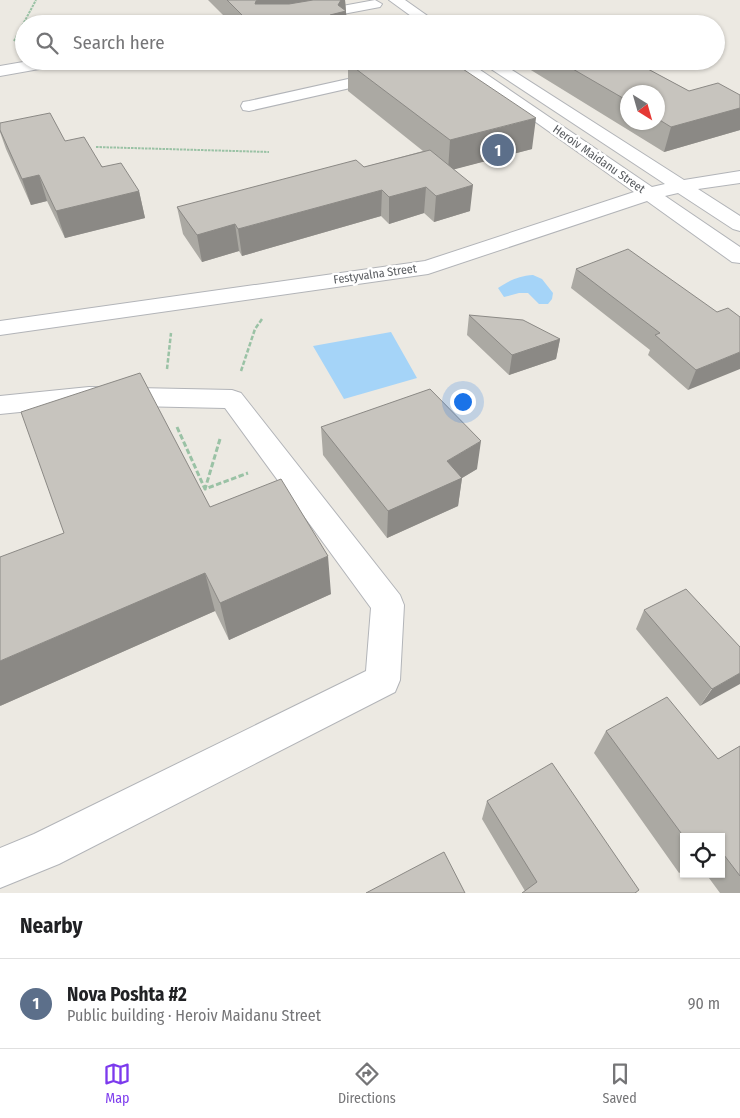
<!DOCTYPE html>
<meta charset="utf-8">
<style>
body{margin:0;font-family:"Fira Sans Condensed",sans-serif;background:#f6f6f6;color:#202124}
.controls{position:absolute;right:15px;bottom:15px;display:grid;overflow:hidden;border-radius:0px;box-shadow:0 1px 4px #0004}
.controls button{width:45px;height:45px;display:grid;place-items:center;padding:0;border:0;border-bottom:1px solid #e0e0e0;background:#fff;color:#202124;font:25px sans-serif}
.compass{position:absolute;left:620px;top:85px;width:45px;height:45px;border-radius:50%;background:#fff;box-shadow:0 1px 4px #0004;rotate:143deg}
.you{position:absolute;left:462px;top:401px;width:18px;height:18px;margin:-12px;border:4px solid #fff;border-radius:50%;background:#1a73e8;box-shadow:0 0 0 8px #1a73e833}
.badge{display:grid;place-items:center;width:32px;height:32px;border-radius:50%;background:#7c3aed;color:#fff;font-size:16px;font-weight:700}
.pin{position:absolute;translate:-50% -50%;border:2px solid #fff;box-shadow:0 1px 5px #0006}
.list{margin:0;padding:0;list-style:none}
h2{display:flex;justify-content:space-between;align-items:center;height:65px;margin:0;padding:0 20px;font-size:21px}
h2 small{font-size:16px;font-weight:400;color:#757577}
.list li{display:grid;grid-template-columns:32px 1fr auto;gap:15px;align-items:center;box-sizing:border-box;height:90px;padding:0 20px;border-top:1px solid #e0e0e0}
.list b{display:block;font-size:19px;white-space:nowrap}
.list p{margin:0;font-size:16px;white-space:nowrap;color:#757577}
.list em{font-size:16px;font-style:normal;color:#757577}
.icon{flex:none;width:28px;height:28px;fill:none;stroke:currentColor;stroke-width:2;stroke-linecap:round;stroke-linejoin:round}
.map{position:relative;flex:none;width:740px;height:893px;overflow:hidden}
.search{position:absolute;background:#fff;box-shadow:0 1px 4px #0004;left:15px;right:15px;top:15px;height:55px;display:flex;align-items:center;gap:12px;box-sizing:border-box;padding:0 18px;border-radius:28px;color:#757577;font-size:19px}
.sheet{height:155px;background:#fff}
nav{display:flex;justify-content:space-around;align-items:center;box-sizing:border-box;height:70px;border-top:1px solid #e0e0e0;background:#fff;font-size:14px;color:#757577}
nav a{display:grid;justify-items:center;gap:2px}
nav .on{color:#7c3aed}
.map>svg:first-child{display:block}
.water{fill:#a5d4f8}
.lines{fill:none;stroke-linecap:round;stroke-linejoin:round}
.minor-casing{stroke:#b2b4b8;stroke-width:2}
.path-far2{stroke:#9ac2a5;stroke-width:2;stroke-dasharray:2.5 1;stroke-linecap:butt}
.path-far1{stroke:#9ac2a5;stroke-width:2.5;stroke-dasharray:4.5 2;stroke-linecap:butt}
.path{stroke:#9ac2a5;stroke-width:3;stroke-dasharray:5.5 2.5;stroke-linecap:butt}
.minor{fill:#fff;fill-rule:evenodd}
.wall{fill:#aba9a3;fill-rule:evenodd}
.shaded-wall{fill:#8b8985}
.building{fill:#c7c4be;stroke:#8b8985}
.labels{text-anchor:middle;stroke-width:5;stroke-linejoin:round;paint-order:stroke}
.far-street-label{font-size:12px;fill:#5a5d61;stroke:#fff}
</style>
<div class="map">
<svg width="740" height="893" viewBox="0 0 740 893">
<rect width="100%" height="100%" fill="#ece9e2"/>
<!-- water -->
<path class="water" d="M 533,275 L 542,279 L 553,293 L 552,299 L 548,304 L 539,304 L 528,293 L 519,293 L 504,297 L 498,288 C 510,280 519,276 533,275 Z
M 391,332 L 417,378 L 344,399 L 313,346 Z"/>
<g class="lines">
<!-- minor casing -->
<g class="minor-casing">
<path id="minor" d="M 375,0 L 382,4 L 380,7 L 290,24 L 259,24 L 266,20 Z
M 389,0 L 405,0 L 439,24 L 422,24 Z
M 29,61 L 63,61 L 61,64 L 56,66 L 0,76 L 0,66 Z
M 450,61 L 467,61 L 652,187 L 665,184 L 491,69 L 488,66 L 491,63 L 501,63 L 684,180 L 740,171 L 740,183 L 698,189 L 740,216 L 740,231 L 733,229 L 678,193 L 665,196 L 740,247 L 740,263 L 732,262 L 647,201 L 428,274 L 0,335 L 0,321 L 425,261 L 634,192 Z
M 384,71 L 390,73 L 392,76 L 390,79 L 249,111 L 243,110 L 241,106 L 243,102 L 249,101 Z
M 89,387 L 232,390 L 241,393 L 400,595 L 404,605 L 400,680 L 395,692 L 59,864 L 0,888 L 0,848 L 34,834 L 366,671 L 371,608 L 225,408 L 89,405 L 0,414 L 0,396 Z"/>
</g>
<!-- path-far2 -->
<path class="path-far2" d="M 14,41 L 36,0
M 96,147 L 269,152"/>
<!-- path-far1 -->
<path class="path-far1" d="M 167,369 L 171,333
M 241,371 L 255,329 L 262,319"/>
<!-- path -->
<path class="path" d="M 177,427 L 205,489
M 220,439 L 205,489 L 248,473"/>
<!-- minor -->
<use href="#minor" class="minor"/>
</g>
<!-- wall -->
<path class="wall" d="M 208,0 L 345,0 L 347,24 L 232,24 Z
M 527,61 L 633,61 L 689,91 L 740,95 L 740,130 L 664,152 L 526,67 ZM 628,92 L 658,92 L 658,122 L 628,122 Z
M 348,63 L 532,149 L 454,169 L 470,211 L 434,222 L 424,213 L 389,224 L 381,216 L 242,256 L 239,251 L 202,262 L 183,234 L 177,207 L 364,167 L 423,151 L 348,91 Z
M 0,123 L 65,141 L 139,191 L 145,218 L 65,238 L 47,201 L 31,205 L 6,149 L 0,132 Z
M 576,269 L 717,312 L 740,317 L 688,390 L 648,355 L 650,350 L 571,288 Z
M 469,315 L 560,339 L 556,359 L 509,375 L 467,335 Z
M 321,427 L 477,469 L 462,478 L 458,506 L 387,538 L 323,455 Z
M 210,507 L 331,594 L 229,640 L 215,611 L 0,706 Z
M 644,610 L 740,647 L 700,706 L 636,629 Z
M 606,731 L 718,759 L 740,746 L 740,893 L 720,893 L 706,874 L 721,874 L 721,837 L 684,837 L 684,870 L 679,873 L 594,753 Z
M 487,801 L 637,893 L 525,891 L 482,819 Z"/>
<!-- shaded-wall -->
<path class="shaded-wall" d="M 258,0 L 331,0 L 258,22 L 255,4 L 256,1 Z
M 341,0 L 345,0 L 347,24 L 327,24 L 327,18 Z
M 323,16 L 323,24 L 280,24 Z
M 740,108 L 740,130 L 664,152 L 671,127 Z
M 536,118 L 532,149 L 448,171 L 450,140 Z
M 39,175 L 47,201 L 31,205 L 22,179 Z
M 473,185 L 470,211 L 434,222 L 436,196 Z
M 426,187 L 424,213 L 389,224 L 389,197 Z
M 382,190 L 381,216 L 242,256 L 238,229 Z
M 139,191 L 145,218 L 65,238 L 56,211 Z
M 235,224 L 239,251 L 202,262 L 197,235 Z
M 560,339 L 556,359 L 509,375 L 512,355 Z
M 740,352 L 740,369 L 688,390 L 696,370 Z
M 481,441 L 477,469 L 462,478 L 458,506 L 387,538 L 388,511 L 447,461 Z
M 328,556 L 331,594 L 229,640 L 220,603 Z
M 205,573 L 215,611 L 0,706 L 0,661 Z
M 740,673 L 740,684 L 700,706 L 712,689 Z"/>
<!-- building -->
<path class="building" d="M 227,0 L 258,0 L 256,1 L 255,4 L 289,4 L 313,0 L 341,0 L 338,5 L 346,11 L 330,15 L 327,18 L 323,16 L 280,24 L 251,24 Z
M 354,61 L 451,61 L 536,118 L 450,140 L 348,63 Z
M 559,61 L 633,61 L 689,91 L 718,83 L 740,95 L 740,108 L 671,127 L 658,119 L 658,92 L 628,92 L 628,101 Z
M 50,113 L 65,141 L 84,137 L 102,167 L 121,163 L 139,191 L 56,211 L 39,175 L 22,179 L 0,130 L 0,123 Z
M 430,150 L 473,185 L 436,196 L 426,187 L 389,197 L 382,190 L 238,229 L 235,224 L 197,235 L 177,207 L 356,160 L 364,167 Z
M 628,249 L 717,312 L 728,308 L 740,317 L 740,352 L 696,370 L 655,335 L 660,333 L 576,269 Z
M 469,315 L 523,320 L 560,339 L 512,355 Z
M 140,373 L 210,507 L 281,479 L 328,556 L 220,603 L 205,573 L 0,661 L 0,557 L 64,533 L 21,412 Z
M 430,389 L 481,441 L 447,461 L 462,478 L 388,511 L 321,427 Z
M 686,589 L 740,647 L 740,673 L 712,689 L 644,610 Z
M 667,697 L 718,759 L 740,746 L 740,876 L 721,851 L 721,837 L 684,837 L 606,731 Z
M 552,763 L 639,890 L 635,893 L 522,893 L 537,882 L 487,801 Z
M 444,852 L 465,893 L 366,893 Z"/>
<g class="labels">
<!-- far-street labels -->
<g class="far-street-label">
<text transform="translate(599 159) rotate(35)" y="4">Heroiv Maidanu Street</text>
<text transform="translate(375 274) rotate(-8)" y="4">Festyvalna Street</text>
</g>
</g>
</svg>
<div class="controls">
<button><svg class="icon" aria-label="locate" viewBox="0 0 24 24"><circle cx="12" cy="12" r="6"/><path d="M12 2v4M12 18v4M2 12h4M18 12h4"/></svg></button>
</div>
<svg class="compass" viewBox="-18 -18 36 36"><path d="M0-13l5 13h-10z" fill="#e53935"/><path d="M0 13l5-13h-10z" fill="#757577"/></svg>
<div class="you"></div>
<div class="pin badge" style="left:498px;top:150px;background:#5c6f8a">1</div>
<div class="search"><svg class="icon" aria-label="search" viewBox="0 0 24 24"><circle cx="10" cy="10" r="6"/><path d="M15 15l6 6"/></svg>Search here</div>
</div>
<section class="sheet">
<h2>Nearby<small></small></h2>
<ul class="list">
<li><span class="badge" style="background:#5c6f8a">1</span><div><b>Nova Poshta #2</b><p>Public building · Heroiv Maidanu Street</p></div><em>90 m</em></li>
</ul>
</section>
<nav>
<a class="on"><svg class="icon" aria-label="map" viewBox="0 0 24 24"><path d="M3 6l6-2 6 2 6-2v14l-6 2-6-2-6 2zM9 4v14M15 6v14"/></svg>Map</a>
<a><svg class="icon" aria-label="directions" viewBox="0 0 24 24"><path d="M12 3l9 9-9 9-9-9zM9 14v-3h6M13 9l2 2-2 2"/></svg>Directions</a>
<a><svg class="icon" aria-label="saved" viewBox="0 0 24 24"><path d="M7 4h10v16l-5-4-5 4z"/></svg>Saved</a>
</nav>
